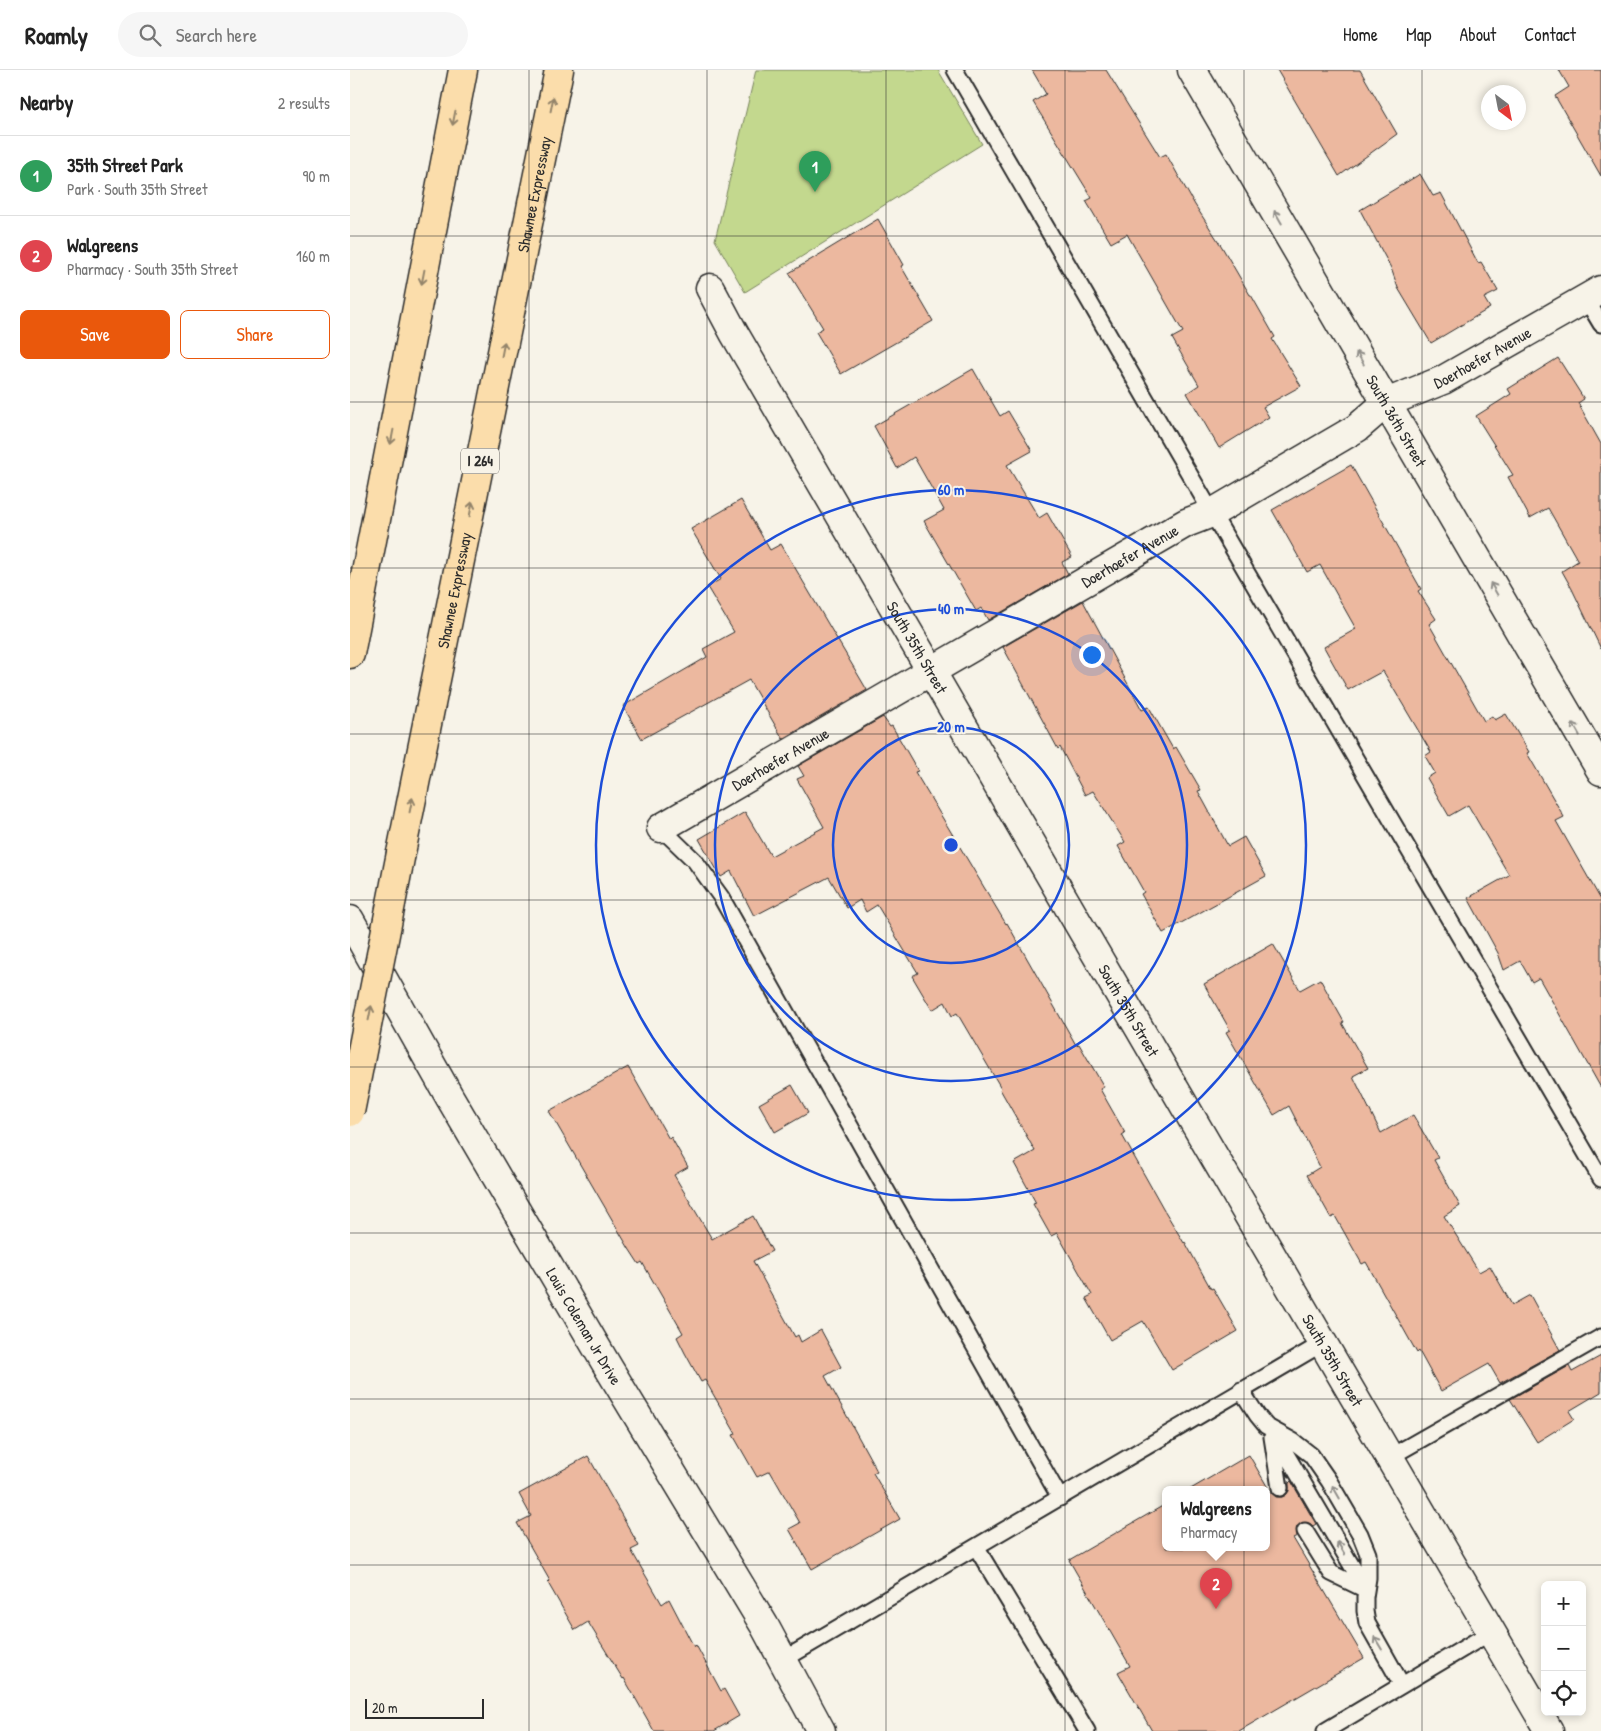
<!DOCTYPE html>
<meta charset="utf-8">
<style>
body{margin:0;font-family:"Patrick Hand",sans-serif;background:#f6f6f6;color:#222}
.controls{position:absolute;right:15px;bottom:15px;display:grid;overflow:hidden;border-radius:8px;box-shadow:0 2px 8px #0003}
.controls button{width:45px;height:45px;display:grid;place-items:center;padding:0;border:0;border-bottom:1px solid #e0e0e0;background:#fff;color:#222;font:25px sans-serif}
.compass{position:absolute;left:1131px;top:15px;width:45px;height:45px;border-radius:50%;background:#fff;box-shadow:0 2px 8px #0003;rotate:148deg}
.scale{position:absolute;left:15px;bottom:12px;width:119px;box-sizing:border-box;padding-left:5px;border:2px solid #2b2b2b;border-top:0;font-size:14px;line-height:18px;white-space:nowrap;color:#2b2b2b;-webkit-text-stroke:4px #f7f3e8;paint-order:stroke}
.you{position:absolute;left:741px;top:584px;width:18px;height:18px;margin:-12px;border:4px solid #fff;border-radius:50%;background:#1a73e8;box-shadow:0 0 0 8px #1a73e833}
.badge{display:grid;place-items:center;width:32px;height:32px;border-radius:50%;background:#ea580c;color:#fff;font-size:16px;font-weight:700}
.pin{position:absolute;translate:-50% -41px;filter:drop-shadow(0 1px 2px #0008)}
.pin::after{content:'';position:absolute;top:26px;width:18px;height:15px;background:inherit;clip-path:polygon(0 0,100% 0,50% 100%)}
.popup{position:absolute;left:812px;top:1416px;width:108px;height:65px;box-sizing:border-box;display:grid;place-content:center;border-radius:8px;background:#fff;filter:drop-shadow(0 1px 4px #0005);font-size:16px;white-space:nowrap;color:#767676}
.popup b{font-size:19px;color:#222}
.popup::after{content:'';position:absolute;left:50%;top:100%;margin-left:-10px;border:10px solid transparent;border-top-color:#fff}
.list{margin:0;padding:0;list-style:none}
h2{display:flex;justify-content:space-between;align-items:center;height:65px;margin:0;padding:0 20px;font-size:21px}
h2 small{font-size:16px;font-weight:400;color:#767676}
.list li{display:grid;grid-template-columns:32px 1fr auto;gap:15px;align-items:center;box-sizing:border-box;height:80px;padding:0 20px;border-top:1px solid #e0e0e0}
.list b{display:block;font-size:19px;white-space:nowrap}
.list p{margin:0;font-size:16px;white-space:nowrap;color:#767676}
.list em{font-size:16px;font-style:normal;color:#767676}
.actions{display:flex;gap:10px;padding:15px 20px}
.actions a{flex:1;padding:11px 0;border:1px solid #ea580c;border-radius:8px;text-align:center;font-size:18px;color:#ea580c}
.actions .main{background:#ea580c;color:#fff}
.icon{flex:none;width:28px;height:28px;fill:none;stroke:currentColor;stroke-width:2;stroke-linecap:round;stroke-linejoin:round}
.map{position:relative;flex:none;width:1251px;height:1661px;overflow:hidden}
header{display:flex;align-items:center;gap:30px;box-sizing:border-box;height:70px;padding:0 25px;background:#fff;border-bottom:1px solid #e0e0e0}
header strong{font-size:24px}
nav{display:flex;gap:28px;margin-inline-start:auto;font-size:18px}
.search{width:350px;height:45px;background:#f6f6f6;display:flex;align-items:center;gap:12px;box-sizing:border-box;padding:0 18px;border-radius:28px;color:#767676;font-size:19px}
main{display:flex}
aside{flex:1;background:#fff}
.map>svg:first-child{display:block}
.green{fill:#c3d88e;stroke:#77825c}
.building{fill:#ecb89f;stroke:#2b2b2b}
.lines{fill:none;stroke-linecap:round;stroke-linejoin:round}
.lane-casing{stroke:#2b2b2b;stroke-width:19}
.street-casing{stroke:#2b2b2b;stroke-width:31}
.highway-casing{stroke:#2b2b2b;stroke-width:31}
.lane{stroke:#f7f3e8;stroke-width:15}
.street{stroke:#f7f3e8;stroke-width:28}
.highway{stroke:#fbddab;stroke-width:28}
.highway-bridge-casing{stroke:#2b2b2b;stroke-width:31;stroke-linecap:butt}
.highway-bridge{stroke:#fbddab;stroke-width:28}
.oneway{stroke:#93846b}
.oneway2{stroke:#918f8a}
.grid{fill:none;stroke:#2b2b2b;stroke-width:1;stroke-opacity:0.55}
.ring{fill:none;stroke:#1d4ed8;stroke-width:2.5}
.labels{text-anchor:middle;stroke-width:4;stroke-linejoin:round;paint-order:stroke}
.shield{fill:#f7f3e8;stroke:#686764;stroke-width:1}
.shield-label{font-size:15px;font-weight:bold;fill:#2b2b2b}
.street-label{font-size:16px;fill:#2b2b2b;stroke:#f7f3e8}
.centre{fill:#1d4ed8;stroke:#f7f3e8;stroke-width:2.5}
.ring-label{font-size:15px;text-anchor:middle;font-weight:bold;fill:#1d4ed8;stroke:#f7f3e8;stroke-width:4;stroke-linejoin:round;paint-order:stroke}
</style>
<header>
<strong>Roamly</strong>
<div class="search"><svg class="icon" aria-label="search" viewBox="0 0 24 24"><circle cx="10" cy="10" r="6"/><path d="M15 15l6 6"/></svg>Search here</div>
<nav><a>Home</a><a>Map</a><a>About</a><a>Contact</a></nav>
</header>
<main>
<aside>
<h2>Nearby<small>2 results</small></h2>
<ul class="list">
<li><span class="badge" style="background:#2e9e5b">1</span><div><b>35th Street Park</b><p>Park · South 35th Street</p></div><em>90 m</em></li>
<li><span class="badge" style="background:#e0444e">2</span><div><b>Walgreens</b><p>Pharmacy · South 35th Street</p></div><em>160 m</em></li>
</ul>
<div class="actions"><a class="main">Save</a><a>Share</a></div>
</aside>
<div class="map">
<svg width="1251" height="1661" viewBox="0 0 1251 1661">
<rect width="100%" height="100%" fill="#f7f3e8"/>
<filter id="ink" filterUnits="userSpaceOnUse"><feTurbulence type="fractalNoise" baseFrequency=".02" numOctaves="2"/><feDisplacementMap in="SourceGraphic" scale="10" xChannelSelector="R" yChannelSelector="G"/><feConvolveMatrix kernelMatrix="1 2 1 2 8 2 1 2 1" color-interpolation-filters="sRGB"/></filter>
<g filter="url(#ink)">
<!-- green -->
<path class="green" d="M 406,0 L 588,0 L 632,74 L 395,222 L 365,170 Z"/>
<!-- building -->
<path class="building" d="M 682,0 L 756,0 L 810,87 L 816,84 L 845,135 L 872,177 L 900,225 L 901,225 L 925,267 L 922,269 L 951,316 L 913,337 L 919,347 L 869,378 L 837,323 L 849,315 L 822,268 L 833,262 L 777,164 L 761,173 L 736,131 L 742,128 L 683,32 L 696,24 Z
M 927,0 L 1010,0 L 1047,64 L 989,106 Z
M 1209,0 L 1251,0 L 1251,106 L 1205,26 L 1219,17 Z
M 1070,104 L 1083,126 L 1091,123 L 1128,193 L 1131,192 L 1148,221 L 1134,228 L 1140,238 L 1081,273 L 1048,218 L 1041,198 L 1010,140 Z
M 528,149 L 554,195 L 551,196 L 583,251 L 491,304 L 466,262 L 473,258 L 439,203 Z
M 1208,288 L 1234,329 L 1228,333 L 1251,374 L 1251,579 L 1222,519 L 1212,501 L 1228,491 L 1198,438 L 1180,448 L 1158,407 L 1163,405 L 1126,346 L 1161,324 L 1158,319 Z
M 623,299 L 650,346 L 658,341 L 682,381 L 657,395 L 689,448 L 697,443 L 722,487 L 712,492 L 718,504 L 638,550 L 631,538 L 626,541 L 574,451 L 594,440 L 564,387 L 547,398 L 524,356 Z
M 1001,395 L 1071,519 L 1068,521 L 1086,549 L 1079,554 L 1134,651 L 1142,646 L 1145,650 L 1156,644 L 1179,682 L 1177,683 L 1214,747 L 1206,751 L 1251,830 L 1251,1018 L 1189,908 L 1182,912 L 1170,891 L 1154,900 L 1148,883 L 1118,828 L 1159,805 L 1118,735 L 1099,746 L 1077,708 L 1085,703 L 1075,686 L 1081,682 L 1033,601 L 998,620 L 974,577 L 1006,559 L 970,495 L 957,502 L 922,440 Z
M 391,430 L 420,480 L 431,474 L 517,620 L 433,669 L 399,610 L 292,669 L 273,636 L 357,587 L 353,579 L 384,562 L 357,517 L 371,509 L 341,459 Z
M 733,531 L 792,640 L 799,637 L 823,679 L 826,677 L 851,720 L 848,721 L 878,776 L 894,767 L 916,806 L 813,863 L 791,824 L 794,822 L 768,776 L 775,772 L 743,721 L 735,725 L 710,677 L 708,679 L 653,577 Z
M 533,647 L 540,657 L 542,656 L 568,701 L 565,702 L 656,854 L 657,853 L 726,975 L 729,974 L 754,1017 L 750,1019 L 775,1063 L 772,1065 L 813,1138 L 834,1173 L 835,1172 L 861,1219 L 863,1218 L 888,1261 L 822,1300 L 793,1251 L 760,1270 L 736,1228 L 742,1225 L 707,1163 L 701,1166 L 683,1134 L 686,1133 L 664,1093 L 685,1081 L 650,1019 L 651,1018 L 607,943 L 602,946 L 595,932 L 582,940 L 562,906 L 568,903 L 527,835 L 516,842 L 510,830 L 497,838 L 479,807 L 404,846 L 381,801 L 371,807 L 349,769 L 395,742 L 421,786 L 474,757 L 447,709 L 454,706 L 448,696 Z
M 923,874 L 950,920 L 970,909 L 994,952 L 992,953 L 1018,998 L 1003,1006 L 1031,1063 L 1063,1045 L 1088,1088 L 1084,1090 L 1110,1136 L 1094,1146 L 1129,1202 L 1140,1196 L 1162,1235 L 1180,1225 L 1210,1280 L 1150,1313 L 1139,1294 L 1091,1321 L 1069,1281 L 1067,1283 L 1016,1192 L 1012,1194 L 985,1146 L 981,1148 L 957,1105 L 970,1097 L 939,1036 L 924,1045 L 876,962 L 880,960 L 854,914 Z
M 278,997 L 319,1069 L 321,1067 L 338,1097 L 324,1105 L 362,1169 L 403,1146 L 422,1181 L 403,1191 L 445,1267 L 448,1265 L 451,1272 L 471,1260 L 491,1297 L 475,1306 L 527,1401 L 523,1403 L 550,1449 L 462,1499 L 439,1459 L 450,1453 L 420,1401 L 407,1407 L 383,1365 L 386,1364 L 355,1310 L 351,1312 L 335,1283 L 327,1267 L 333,1263 L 292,1192 L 289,1194 L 278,1177 L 199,1041 Z
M 442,1015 L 458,1043 L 425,1062 L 409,1034 Z
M 1251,1286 L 1251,1322 L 1219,1341 L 1224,1349 L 1187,1372 L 1160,1329 L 1219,1296 L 1222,1302 Z
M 899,1385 L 921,1423 L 926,1427 L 932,1427 L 936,1425 L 939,1421 L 939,1413 L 941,1411 L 966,1454 L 963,1456 L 959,1453 L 951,1453 L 947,1457 L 947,1466 L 943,1468 L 1014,1588 L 889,1661 L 802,1661 L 768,1602 L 780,1596 L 719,1490 L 816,1434 L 816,1478 L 916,1478 L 916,1420 L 839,1420 Z
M 238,1386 L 289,1476 L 281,1480 L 312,1534 L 319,1529 L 344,1577 L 346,1575 L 371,1621 L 374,1619 L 389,1646 L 364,1661 L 304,1661 L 274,1608 L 273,1609 L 238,1552 L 225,1560 L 198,1513 L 200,1511 L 167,1453 L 181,1446 L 169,1424 Z"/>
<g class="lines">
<!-- lane casing -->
<g class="lane-casing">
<path id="lane" d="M 605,0 L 862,443 L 1251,1109
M 1236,229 L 1251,254
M 311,758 L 345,791 L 371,827 L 710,1428
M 891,1320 L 907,1345 L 916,1356 L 943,1371 L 961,1385 L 979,1411 L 1010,1464 L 1018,1484 L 1018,1508 L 1015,1527 L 1015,1541 L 1017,1553 L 1052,1615
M 922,1360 L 1016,1520
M 922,1367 L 930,1418
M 1040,1387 L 1251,1267
M 955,1461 L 981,1503 L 1016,1520
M 626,1477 L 737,1661
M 433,1590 L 973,1273
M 975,1661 L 1141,1562"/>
</g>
<!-- street casing -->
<g class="street-casing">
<g id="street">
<path id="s1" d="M 842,0 L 1251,701"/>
<path id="s2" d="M 360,218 L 384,263 L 1199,1661"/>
<path id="s3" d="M 311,758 L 836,453 L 862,443 L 1007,358 L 1036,333 L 1093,310 L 1251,220"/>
<path id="s4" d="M 0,850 L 99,1026 L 258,1297 L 414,1555 L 471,1661"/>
</g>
</g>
<!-- highway casing -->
<g class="highway-casing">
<g id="highway">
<path d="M 0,584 L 113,0"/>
<path id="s5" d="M 51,783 L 209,0"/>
</g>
</g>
<!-- lane -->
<use href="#lane" class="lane"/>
<!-- street -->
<use href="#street" class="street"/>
<!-- highway -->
<use href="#highway" class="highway"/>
<!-- highway-bridge casing -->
<g class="highway-bridge-casing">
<path id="highway-bridge" d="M 0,1042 L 51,783"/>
</g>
<!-- highway-bridge -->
<use href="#highway-bridge" class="highway-bridge"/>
</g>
<!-- one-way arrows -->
<defs><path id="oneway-shaft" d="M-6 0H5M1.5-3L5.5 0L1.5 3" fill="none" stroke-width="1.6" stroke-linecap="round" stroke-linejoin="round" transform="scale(1.25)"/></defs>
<g class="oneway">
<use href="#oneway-shaft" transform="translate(202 34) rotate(-79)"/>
<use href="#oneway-shaft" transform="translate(104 48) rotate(101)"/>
<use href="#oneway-shaft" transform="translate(73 207) rotate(101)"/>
<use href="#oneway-shaft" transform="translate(153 279) rotate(-79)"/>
<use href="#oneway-shaft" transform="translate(42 367) rotate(101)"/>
<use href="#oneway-shaft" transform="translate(121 439) rotate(-79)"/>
<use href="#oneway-shaft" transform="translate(61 735) rotate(-79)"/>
<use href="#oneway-shaft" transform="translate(20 943) rotate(-79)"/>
</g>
<g class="oneway2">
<use href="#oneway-shaft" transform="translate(928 147) rotate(-120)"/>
<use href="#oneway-shaft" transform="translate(1010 288) rotate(-120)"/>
<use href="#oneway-shaft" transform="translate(1144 519) rotate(-120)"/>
<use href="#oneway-shaft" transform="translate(1226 659) rotate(-120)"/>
<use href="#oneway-shaft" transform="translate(986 1422) rotate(-120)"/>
<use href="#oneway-shaft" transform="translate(991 1478) rotate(-121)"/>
<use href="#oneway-shaft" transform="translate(1028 1573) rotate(-121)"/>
</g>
</g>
<!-- grid -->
<path class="grid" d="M 179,0 L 179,1661M 357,0 L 357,1661M 536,0 L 536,1661M 715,0 L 715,1661M 894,0 L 894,1661M 1072,0 L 1072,1661M 0,166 L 1251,166M 0,332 L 1251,332M 0,498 L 1251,498M 0,664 L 1251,664M 0,830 L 1251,830M 0,997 L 1251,997M 0,1163 L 1251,1163M 0,1329 L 1251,1329M 0,1495 L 1251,1495"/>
<!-- distance rings -->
<g class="ring">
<circle cx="601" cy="775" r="118"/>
<circle cx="601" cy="775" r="236"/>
<circle cx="601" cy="775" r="355"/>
</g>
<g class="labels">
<!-- shield labels -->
<rect class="shield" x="111" y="378.5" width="38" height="25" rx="4"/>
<g class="shield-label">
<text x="130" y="396">I 264</text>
</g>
<!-- street labels -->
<g class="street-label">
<text dy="6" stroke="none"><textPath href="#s5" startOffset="672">Shawnee Expressway</textPath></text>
<text dy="6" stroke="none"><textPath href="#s3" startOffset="948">Doerhoefer Avenue</textPath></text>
<text dy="6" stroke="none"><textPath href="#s1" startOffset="406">South 36th Street</textPath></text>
<text dy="6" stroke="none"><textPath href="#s3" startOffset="542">Doerhoefer Avenue</textPath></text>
<text dy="6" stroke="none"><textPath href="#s5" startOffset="268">Shawnee Expressway</textPath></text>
<text dy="6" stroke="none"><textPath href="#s2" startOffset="415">South 35th Street</textPath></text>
<text dy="6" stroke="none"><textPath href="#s3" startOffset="138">Doerhoefer Avenue</textPath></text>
<text dy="6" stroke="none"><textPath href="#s2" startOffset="835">South 35th Street</textPath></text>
<text dy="6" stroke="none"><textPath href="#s4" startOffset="469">Louis Coleman Jr Drive</textPath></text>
<text dy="6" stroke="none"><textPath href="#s2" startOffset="1240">South 35th Street</textPath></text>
</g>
</g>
<circle cx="601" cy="775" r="8" class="centre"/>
<g class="ring-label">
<text x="601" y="425">60 m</text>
<text x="601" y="544">40 m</text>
<text x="601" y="662">20 m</text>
</g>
</svg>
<div class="controls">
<button>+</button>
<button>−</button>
<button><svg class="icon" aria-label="locate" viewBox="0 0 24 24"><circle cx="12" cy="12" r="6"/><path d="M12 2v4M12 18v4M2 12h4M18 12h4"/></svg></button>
</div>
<svg class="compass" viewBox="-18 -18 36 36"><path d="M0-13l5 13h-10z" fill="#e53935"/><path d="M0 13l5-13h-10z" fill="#767676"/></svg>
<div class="scale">20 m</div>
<div class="you"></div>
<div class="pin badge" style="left:465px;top:122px;background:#2e9e5b">1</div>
<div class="pin badge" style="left:866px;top:1539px;background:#e0444e">2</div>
<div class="popup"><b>Walgreens</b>Pharmacy</div>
</div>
</main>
